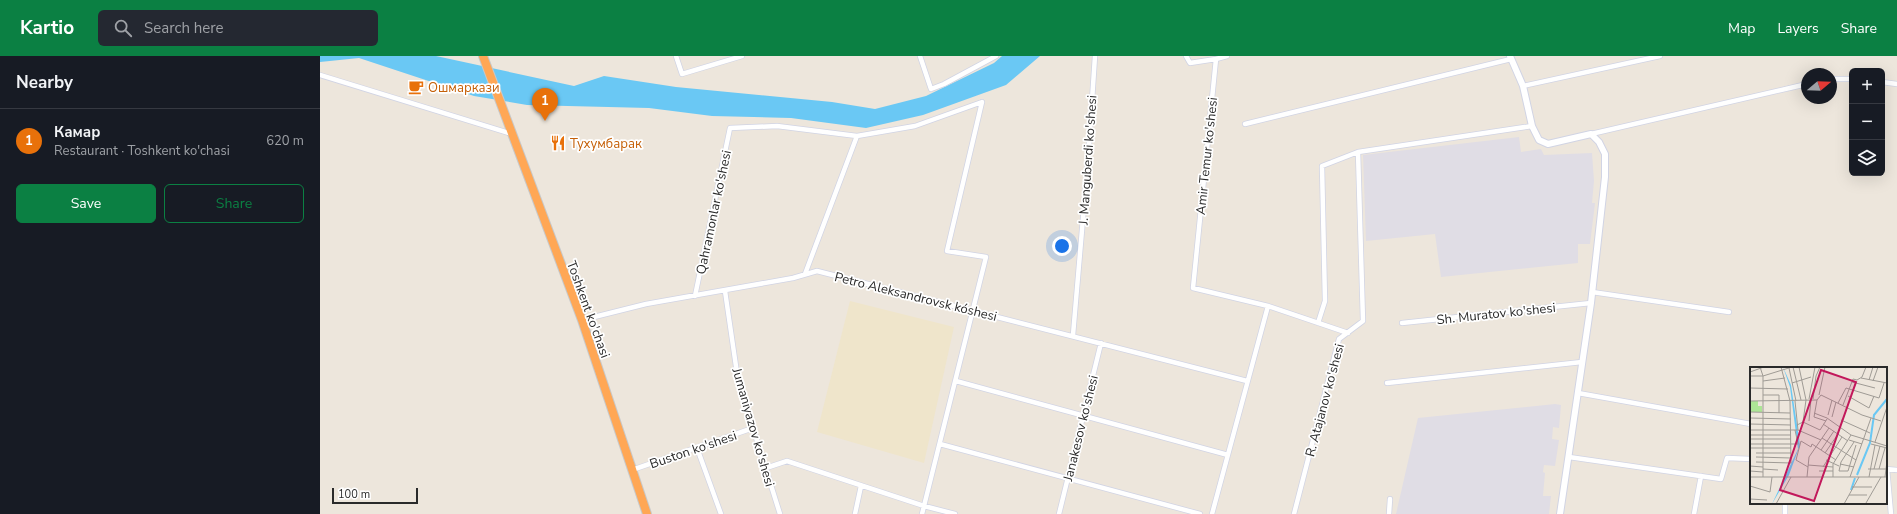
<!DOCTYPE html>
<meta charset="utf-8">
<style>
body{margin:0;font-family:"Nunito Sans",sans-serif;background:#242831;color:#f1f3f6}
.controls{position:absolute;right:12px;top:12px;display:grid;overflow:hidden;border-radius:6px;box-shadow:0 4px 16px #0002}
.controls button{width:36px;height:36px;display:grid;place-items:center;padding:0;border:0;border-bottom:1px solid #363941;background:#171b24;color:#f1f3f6;font:20px sans-serif}
.compass{position:absolute;left:1481px;top:12px;width:36px;height:36px;border-radius:50%;background:#171b24;box-shadow:0 4px 16px #0002;rotate:71deg}
.scale{position:absolute;left:12px;bottom:10px;width:86px;box-sizing:border-box;padding-left:4px;border:2px solid #2a2a2a;border-top:0;font-size:11px;line-height:14px;white-space:nowrap;color:#2a2a2a;-webkit-text-stroke:3px #fff;paint-order:stroke}
.you{position:absolute;left:742px;top:190px;width:14px;height:14px;margin:-10px;border:3px solid #fff;border-radius:50%;background:#1a73e8;box-shadow:0 0 0 6px #1a73e833}
.badge{display:grid;place-items:center;width:26px;height:26px;border-radius:50%;background:#0b8043;color:#fff;font-size:13px;font-weight:700}
.pin{position:absolute;translate:-50% -33px;filter:drop-shadow(0 1px 2px #0008)}
.pin::after{content:'';position:absolute;top:21px;width:14px;height:12px;background:inherit;clip-path:polygon(0 0,100% 0,50% 100%)}
.list{margin:0;padding:0;list-style:none}
h2{display:flex;justify-content:space-between;align-items:center;height:52px;margin:0;padding:0 16px;font-size:17px}
h2 small{font-size:13px;font-weight:400;color:#9ea1a6}
.list li{display:grid;grid-template-columns:26px 1fr auto;gap:12px;align-items:center;box-sizing:border-box;height:64px;padding:0 16px;border-top:1px solid #363941}
.list b{display:block;font-size:15px;white-space:nowrap}
.list p{margin:0;font-size:13px;white-space:nowrap;color:#9ea1a6}
.list em{font-size:13px;font-style:normal;color:#9ea1a6}
.actions{display:flex;gap:8px;padding:12px 16px}
.actions a{flex:1;padding:9px 0;border:1px solid #0b8043;border-radius:6px;text-align:center;font-size:14px;color:#0b8043}
.actions .main{background:#0b8043;color:#fff}
.icon{flex:none;width:22px;height:22px;fill:none;stroke:currentColor;stroke-width:2;stroke-linecap:round;stroke-linejoin:round}
.map{position:relative;flex:none;width:1577px;height:458px;overflow:hidden}
header{display:flex;align-items:center;gap:24px;box-sizing:border-box;height:56px;padding:0 20px;background:#0b8043;color:#fff}
header strong{font-size:19px}
nav{display:flex;gap:22px;margin-inline-start:auto;font-size:14px}
.search{width:280px;height:36px;background:#242831;display:flex;align-items:center;gap:10px;box-sizing:border-box;padding:0 14px;border-radius:6px;color:#9ea1a6;font-size:15px}
main{display:flex}
aside{flex:1;background:#171b24}
.map>svg:first-child{display:block}
.industrial{fill:#e0dde5}
.education{fill:#efe5cb}
.water{fill:#6ac8f4}
.lines{fill:none;stroke-linecap:round;stroke-linejoin:round}
.street-casing{stroke:#d1d4e4;stroke-width:6}
.secondary-casing{stroke:#d1d4e4;stroke-width:8}
.highway-casing{stroke:#c8c8c8;stroke-width:10}
.street{stroke:#fff;stroke-width:4.5}
.secondary{stroke:#fff;stroke-width:6}
.highway{stroke:#ffa755;stroke-width:8}
.labels{text-anchor:middle;stroke-width:3.5;stroke-linejoin:round;paint-order:stroke}
.food-label{font-size:13px;fill:#c56008;stroke:#fff;text-anchor:start}
.street-label{font-size:13px;fill:#2a2a2a;stroke:#fff}
.inset-river{fill:none;stroke:#6ac8f4;stroke-width:2}
.inset-road{fill:none;stroke:#9f9b95;stroke-width:1}
.view{fill:#c2185b;fill-opacity:0.15;stroke:#c2185b;stroke-width:2}
.inset-edge{fill:none;stroke:#2a2a2a;stroke-width:2}
</style>
<header>
<strong>Kartio</strong>
<div class="search"><svg class="icon" aria-label="search" viewBox="0 0 24 24"><circle cx="10" cy="10" r="6"/><path d="M15 15l6 6"/></svg>Search here</div>
<nav><a>Map</a><a>Layers</a><a>Share</a></nav>
</header>
<main>
<aside>
<h2>Nearby<small></small></h2>
<ul class="list">
<li><span class="badge" style="background:#e8710a">1</span><div><b>Камар</b><p>Restaurant · Toshkent ko'chasi</p></div><em>620 m</em></li>
</ul>
<div class="actions"><a class="main">Save</a><a>Share</a></div>
</aside>
<div class="map">
<svg width="1577" height="458" viewBox="0 0 1577 458">
<rect width="100%" height="100%" fill="#ede6dc"/>
<!-- industrial -->
<path class="industrial" d="M 1199,81 L 1201,96 L 1221,93 L 1224,99 L 1272,97 L 1274,125 L 1272,147 L 1275,147 L 1270,188 L 1258,188 L 1258,207 L 1121,221 L 1115,178 L 1046,185 L 1043,99 Z
M 1235,348 L 1241,349 L 1239,372 L 1233,371 L 1232,383 L 1239,384 L 1235,410 L 1224,409 L 1223,416 L 1225,417 L 1223,440 L 1231,440 L 1229,458 L 1076,458 L 1098,362 Z"/>
<!-- education -->
<path class="education" d="M 530,245 L 634,271 L 604,407 L 497,376 Z"/>
<!-- water -->
<path class="water" d="M 0,0 L 116,0 L 254,30 L 284,20 L 356,31 L 512,46 L 555,53 L 606,40 L 674,7 L 682,0 L 720,0 L 686,29 L 603,59 L 546,72 L 471,62 L 392,60 L 329,52 L 207,49 L 154,40 L 39,2 L 0,6 Z"/>
<g class="lines">
<!-- street casing -->
<g class="street-casing">
<path id="street" d="M 356,0 L 362,18 L 422,0
M 600,0 L 611,33 L 624,28 L 676,0
M 866,0 L 870,7 L 896,3 L 873,232 L 948,250 L 1028,277
M 896,3 L 907,0
M 0,19 L 192,78
M 1511,23 L 1532,23
M 1562,26 L 1577,28
M 1203,30 L 1340,0
M 925,68 L 1191,3
M 1271,78 L 1487,28
M 485,218 L 537,80
M 405,235 L 418,324 L 460,458
M 1272,236 L 1409,256
M 375,240 L 410,72 L 457,70 L 537,80 L 595,70 L 662,46
M 262,264 L 326,248 L 473,222 L 497,215 L 927,325
M 998,267 L 1005,245 L 1002,110 L 1038,96 L 1212,70
M 1082,267 L 1271,247
M 753,279 L 768,104 L 775,0
M 636,325 L 908,399
M 1067,327 L 1262,306
M 1258,337 L 1431,368
M 620,388 L 880,458
M 377,392 L 401,458
M 1249,401 L 1401,423 L 1407,402 L 1431,403
M 446,412 L 467,405 L 604,450 L 635,458
M 1566,413 L 1577,414
M 1567,413 L 1571,458
M 312,414 L 433,372
M 1465,447 L 1465,458
M 535,458 L 541,430
M 602,458 L 666,201 L 627,195 L 662,46
M 739,458 L 781,287
M 892,458 L 948,250
M 974,458 L 1019,283 L 1043,265 L 1038,96
M 1069,458 L 1070,443
M 1374,458 L 1381,420"/>
</g>
<!-- secondary casing -->
<g class="secondary-casing">
<path id="secondary" d="M 1190,0 L 1203,30 L 1212,70 L 1219,84 L 1228,88 L 1271,78 L 1279,86 L 1285,98 L 1285,121 L 1271,247 L 1240,458"/>
</g>
<!-- highway casing -->
<g class="highway-casing">
<path id="highway" d="M 163,0 L 262,264 L 327,458"/>
</g>
<!-- street -->
<use href="#street" class="street"/>
<!-- secondary -->
<use href="#secondary" class="secondary"/>
<!-- highway -->
<use href="#highway" class="highway"/>
</g>
<!-- icons -->
<defs>
<g id="cafe-bare" transform="scale(1.2)"><path d="M-5.5-4.5H6V0H3Q3 3.5 0 3.5H-2.5Q-5.5 3.5-5.5 0ZM3-3.2v2h1.7v-2ZM-6 4.5H4V6H-6Z" fill="#e8710a" stroke="#fff" stroke-width="2.5" paint-order="stroke"/></g>
<g id="restaurant-bare" transform="scale(1.2)"><path d="M-5-6h1v4h1v-4h1v4h1v-4h1v5L-1.5 .5V6h-2V.5L-5-1ZM5-6V6H3V1.5H1.5Q1.5-4 5-6Z" fill="#e8710a" stroke="#fff" stroke-width="2.5" paint-order="stroke"/></g>
</defs>
<g fill-rule="evenodd">
<use href="#cafe-bare" x="96" y="31"/>
<use href="#restaurant-bare" x="238" y="87"/>
</g>
<g class="labels">
<!-- food labels -->
<g class="food-label">
<text x="108" y="36">Ошмаркази</text>
<text x="250" y="92">Тухумбарак</text>
</g>
<!-- street labels -->
<g class="street-label">
<text transform="translate(886 100) rotate(-84)" y="5">Amir Temur ko'shesi</text>
<text transform="translate(767 104) rotate(-86)" y="5">J. Manguberdi ko'shesi</text>
<text transform="translate(393 156) rotate(-78)" y="5">Qahramonlar ko'shesi</text>
<text transform="translate(596 240) rotate(14)" y="5">Petro Aleksandrovsk kóshesi</text>
<text transform="translate(269 253) rotate(70)" y="5">Toshkent ko'chasi</text>
<text transform="translate(1176 257) rotate(-6)" y="5">Sh. Muratov ko'shesi</text>
<text transform="translate(1004 344) rotate(-75)" y="5">R. Atajanov ko'shesi</text>
<text transform="translate(434 371) rotate(74)" y="5">Jumaniyazov ko'shesi</text>
<text transform="translate(760 372) rotate(-76)" y="5">Janakesov ko'shesi</text>
<text transform="translate(373 393) rotate(-19)" y="5">Buston ko'shesi</text>
</g>
</g>
<!-- overview -->
<g transform="translate(1430 311)">
<rect width="137" height="137" fill="#ede6dc"/>
<path d="M 0,34 L 8,34 L 8,39 L 12,39 L 12,45 L 0,45 Z" fill="#ade696"/>
<path d="M 33,0 L 41,18 L 50,78 L 39,108 L 22,137 L 48,82 L 40,20 Z" fill="#6ac8f4"/>
<path class="inset-river" d="M 107,108 L 120,76 L 124,48 L 137,32M 101,123 L 105,111"/>
<path class="inset-road" d="M 10,0 L 13,9 L 13,110M 43,0 L 51,33M 49,0 L 56,33 L 53,55M 39,1 L 46,34M 0,5 L 14,0M 0,9 L 13,9 L 42,0M 111,11 L 137,16M 119,13 L 123,0M 13,14 L 35,11M 123,14 L 128,0M 102,15 L 125,21M 42,16 L 61,10M 0,21 L 38,22M 13,28 L 29,28 L 29,46M 69,28 L 75,0M 98,29 L 119,41 L 124,29M 59,32 L 65,0M 63,32 L 66,9 L 70,0M 67,33 L 64,50 L 76,54M 0,34 L 67,33 L 71,28 L 112,48 L 131,54M 45,34 L 48,63M 88,36 L 96,21 L 129,31 L 134,16M 93,38 L 103,12 L 107,13 L 112,10 L 116,0M 0,45 L 40,46M 64,46 L 77,51 L 101,68 L 137,79M 78,48 L 82,33M 82,50 L 86,35M 0,51 L 41,52M 91,53 L 120,66M 59,54 L 61,32M 0,57 L 41,58M 73,57 L 98,74M 47,58 L 53,55 L 70,63 L 77,52M 0,63 L 48,63 L 71,73M 0,68 L 41,68M 72,71 L 106,93M 0,72 L 41,72M 99,73 L 112,77M 51,74 L 61,80 L 62,77 L 86,93M 51,74 L 46,93 L 58,100M 104,75 L 91,95 L 89,104 L 98,104 L 106,78M 125,75 L 137,40M 0,77 L 48,77 L 45,63M 121,77 L 137,81M 0,81 L 41,81M 71,83 L 84,64M 6,86 L 41,86M 75,86 L 88,67M 6,90 L 41,91M 76,93 L 89,99M 6,95 L 41,96 L 40,34 L 31,0M 90,97 L 104,100M 58,98 L 83,100M 0,99 L 13,100M 73,100 L 92,70M 13,102 L 28,103M 118,102 L 137,102M 124,102 L 130,79M 129,102 L 135,81M 0,104 L 13,105M 69,104 L 83,104M 0,110 L 137,110M 57,110 L 59,90 L 79,61M 83,110 L 83,97 L 101,68M 100,110 L 121,51M 119,110 L 125,78M 135,110 L 137,94M 0,119 L 20,125 L 22,110M 102,120 L 122,120M 99,128 L 117,128M 0,132 L 17,133M 116,136 L 131,110M 26,137 L 41,110M 94,137 L 109,110"/>
<path class="view" d="M 71,3 L 106,15 L 64,134 L 30,123 Z"/>
<rect width="137" height="137" class="inset-edge"/>
</g>
</svg>
<div class="controls">
<button>+</button>
<button>−</button>
<button><svg class="icon" aria-label="layers" viewBox="0 0 24 24"><path d="M12 4l9 5-9 5-9-5zM3 14l9 5 9-5"/></svg></button>
</div>
<svg class="compass" viewBox="-18 -18 36 36"><path d="M0-13l5 13h-10z" fill="#e53935"/><path d="M0 13l5-13h-10z" fill="#9ea1a6"/></svg>
<div class="scale">100 m</div>
<div class="you"></div>
<div class="pin badge" style="left:225px;top:65px;background:#e8710a">1</div>
</div>
</main>
